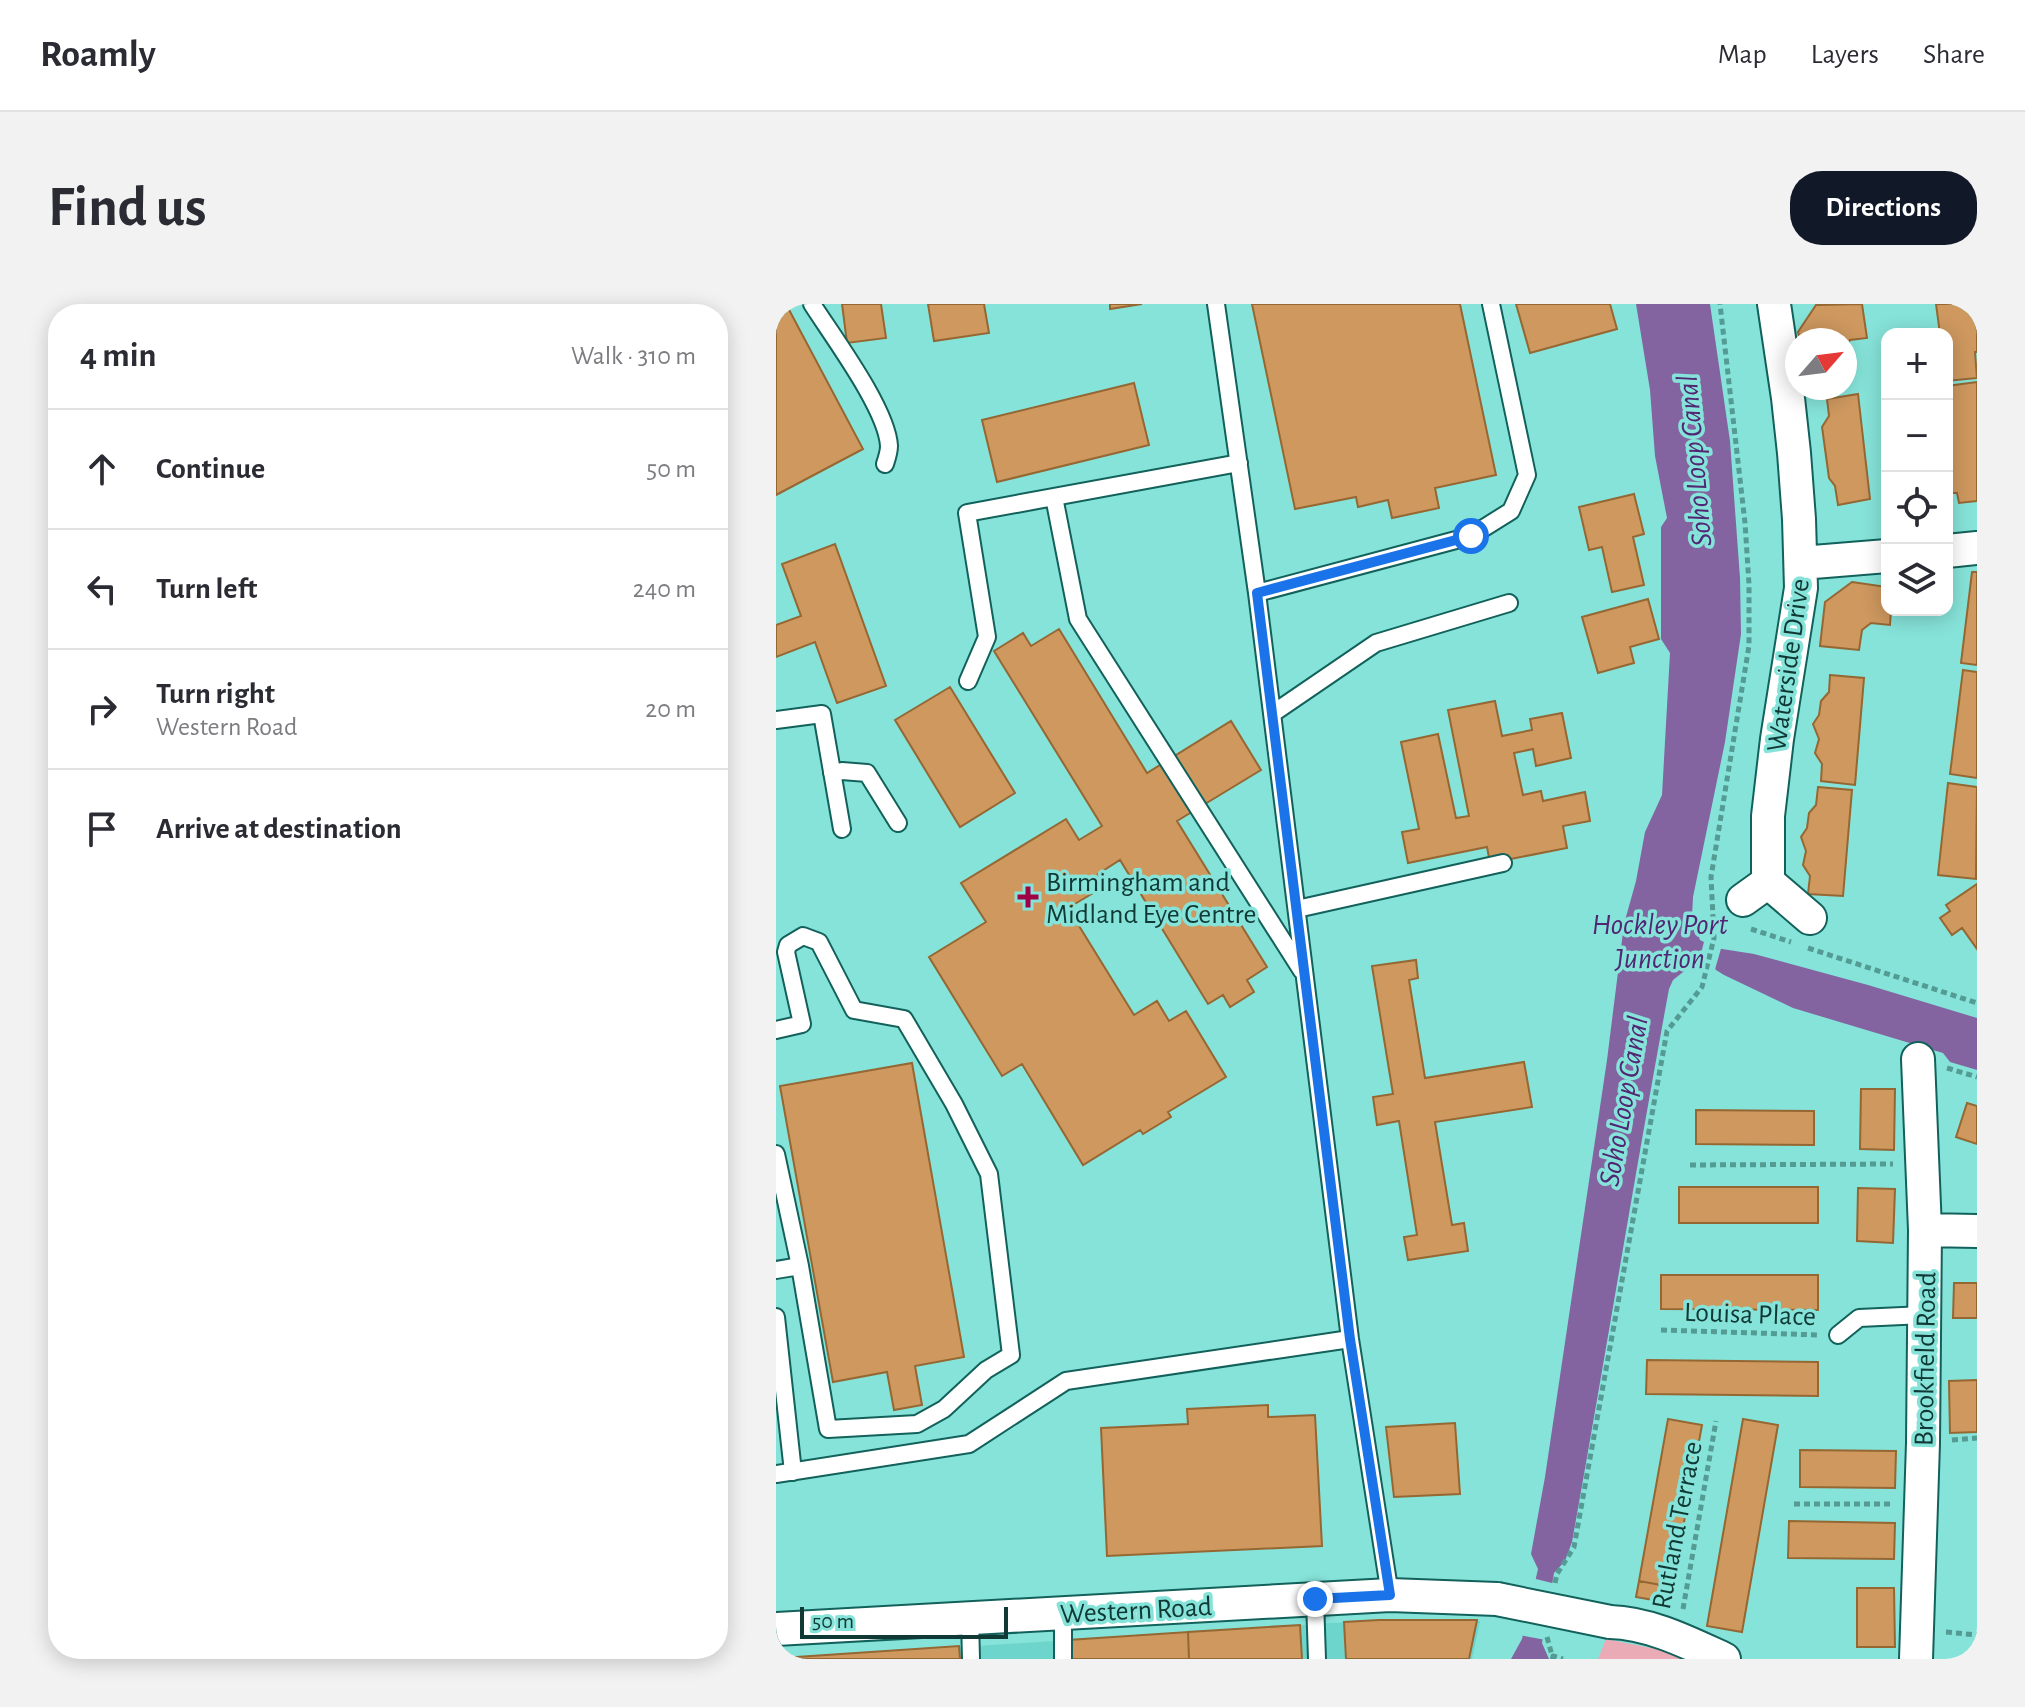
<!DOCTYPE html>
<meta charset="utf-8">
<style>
body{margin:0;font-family:"Alegreya Sans",sans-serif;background:#f2f2f3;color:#2b2b33}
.controls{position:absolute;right:24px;top:24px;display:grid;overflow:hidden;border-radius:16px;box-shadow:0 4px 20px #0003}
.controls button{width:72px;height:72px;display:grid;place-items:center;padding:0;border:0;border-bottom:2px solid #e1e1e2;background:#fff;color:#2b2b33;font:40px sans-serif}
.compass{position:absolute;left:1009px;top:24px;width:72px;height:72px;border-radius:50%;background:#fff;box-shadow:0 4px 20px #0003;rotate:62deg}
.scale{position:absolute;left:24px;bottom:20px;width:208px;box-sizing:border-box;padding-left:8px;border:4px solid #103935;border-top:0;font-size:22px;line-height:28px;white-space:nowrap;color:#103935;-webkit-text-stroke:6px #86e3d9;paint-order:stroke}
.stop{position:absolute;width:24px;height:24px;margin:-18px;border:6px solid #1a73e8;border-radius:50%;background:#fff}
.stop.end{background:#1a73e8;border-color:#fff;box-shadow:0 2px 8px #0008}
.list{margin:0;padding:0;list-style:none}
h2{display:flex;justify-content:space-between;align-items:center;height:104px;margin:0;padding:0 32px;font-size:34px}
h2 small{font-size:26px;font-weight:400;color:#7c7c81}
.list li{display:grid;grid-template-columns:52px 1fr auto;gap:24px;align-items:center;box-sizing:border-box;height:120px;padding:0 32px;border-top:2px solid #e1e1e2}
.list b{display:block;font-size:30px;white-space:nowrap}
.list p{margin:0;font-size:26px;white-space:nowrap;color:#7c7c81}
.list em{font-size:26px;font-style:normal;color:#7c7c81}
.icon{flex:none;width:44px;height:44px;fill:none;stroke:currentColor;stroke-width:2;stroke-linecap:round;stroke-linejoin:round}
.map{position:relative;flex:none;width:1201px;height:1355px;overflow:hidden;border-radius:32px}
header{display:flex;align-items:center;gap:48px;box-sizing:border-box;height:112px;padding:0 40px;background:#fff;border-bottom:2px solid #e1e1e2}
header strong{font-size:38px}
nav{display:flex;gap:44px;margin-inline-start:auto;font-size:28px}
.intro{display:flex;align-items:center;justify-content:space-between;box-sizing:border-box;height:192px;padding:0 48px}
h1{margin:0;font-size:56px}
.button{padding:20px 36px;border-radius:32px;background:#111827;color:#fff;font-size:28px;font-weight:700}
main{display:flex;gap:48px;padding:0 48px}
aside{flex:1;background:#fff;border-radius:32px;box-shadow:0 4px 20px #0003}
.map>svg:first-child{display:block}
.built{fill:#6ed5cc}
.green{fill:#eaabb6}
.water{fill:#8364a1}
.pier{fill:#86e3d9}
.building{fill:#ce985f;stroke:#956733;stroke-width:2}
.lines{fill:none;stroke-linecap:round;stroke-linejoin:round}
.service-casing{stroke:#12615b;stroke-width:20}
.minor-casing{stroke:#12615b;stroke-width:36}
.path{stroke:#549b94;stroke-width:5;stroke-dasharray:6 4;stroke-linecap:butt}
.service{stroke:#fff;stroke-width:16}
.minor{stroke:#fff;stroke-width:32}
.minor-bridge-casing{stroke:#12615b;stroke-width:36;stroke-linecap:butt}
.minor-bridge{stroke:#fff;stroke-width:32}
.route{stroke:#1a73e8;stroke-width:10}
.poi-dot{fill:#a00345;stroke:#86e3d9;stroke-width:3}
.labels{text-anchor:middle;stroke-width:7;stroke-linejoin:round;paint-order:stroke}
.street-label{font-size:28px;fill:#103935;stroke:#86e3d9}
.poi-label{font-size:28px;fill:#103935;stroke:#86e3d9;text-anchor:start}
.water-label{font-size:30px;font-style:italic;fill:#512672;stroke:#86e3d9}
</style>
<header>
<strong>Roamly</strong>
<nav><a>Map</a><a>Layers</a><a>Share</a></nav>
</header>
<div class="intro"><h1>Find us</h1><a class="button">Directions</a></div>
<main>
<aside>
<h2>4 min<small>Walk · 310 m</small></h2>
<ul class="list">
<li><svg class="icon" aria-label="ahead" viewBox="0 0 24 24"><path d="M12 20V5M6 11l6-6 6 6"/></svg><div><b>Continue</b></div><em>50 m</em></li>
<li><svg class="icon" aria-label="left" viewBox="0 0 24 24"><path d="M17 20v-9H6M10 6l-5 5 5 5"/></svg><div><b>Turn left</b></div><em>240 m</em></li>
<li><svg class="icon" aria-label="right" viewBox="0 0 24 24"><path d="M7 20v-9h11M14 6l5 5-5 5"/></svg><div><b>Turn right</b><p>Western Road</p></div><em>20 m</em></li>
<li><svg class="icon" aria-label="arrive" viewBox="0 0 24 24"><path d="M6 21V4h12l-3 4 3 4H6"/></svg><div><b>Arrive at destination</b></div></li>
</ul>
</aside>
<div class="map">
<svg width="1201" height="1355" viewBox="0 0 1201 1355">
<rect width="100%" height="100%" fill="#86e3d9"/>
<!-- built -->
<path class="built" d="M 603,1316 L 704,1317 L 696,1355 L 0,1355 Z"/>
<!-- green -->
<path class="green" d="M 830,1335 L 905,1350 L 916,1355 L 822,1355 Z"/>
<!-- water -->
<path class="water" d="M 860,0 L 934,0 L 954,137 L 964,274 L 965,330 L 949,438 L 917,593 L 916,612 L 924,636 L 940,644 L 978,650 L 1092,681 L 1201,714 L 1201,766 L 1174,758 L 1167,749 L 1017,704 L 948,671 L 940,666 L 935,659 L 921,657 L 897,676 L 893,685 C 859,869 829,1054 796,1238 L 789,1257 L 778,1269 L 766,1339 L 773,1355 L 735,1355 L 746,1335 L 762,1265 L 755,1250 L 769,1173 L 831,756 L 848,620 L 860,577 L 869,528 L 886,491 L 894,349 L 885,335 L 885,223 L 891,214 L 879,152 L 874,86 Z"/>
<!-- pier -->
<path class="pier" d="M 929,634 L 946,641 L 938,669 L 933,663 L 922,661 Z
M 756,1274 L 780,1280 L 770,1336 L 743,1331 Z"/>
<!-- building -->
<path class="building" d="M 0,0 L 10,0 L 87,145 L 0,191 Z
M 66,0 L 105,0 L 110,34 L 71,39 Z
M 152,0 L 208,0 L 213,29 L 158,37 Z
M 334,0 L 366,0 L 334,5 Z
M 476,0 L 684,0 L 720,171 L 659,184 L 663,204 L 616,214 L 612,196 L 582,203 L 580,193 L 519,205 Z
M 740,0 L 834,0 L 841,25 L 754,49 Z
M 1086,0 L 1091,34 L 1074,36 L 1069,44 L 1069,36 L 1024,36 L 1022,28 L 1040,1 Z
M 1160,0 L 1198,0 L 1201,27 L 1201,48 L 1199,48 L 1201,74 L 1171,77 L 1171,30 L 1164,30 Z
M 1201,78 L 1201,197 L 1183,199 L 1181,189 L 1175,189 L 1171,156 L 1171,82 Z
M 358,79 L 373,141 L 221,178 L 206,116 Z
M 1082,90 L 1094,195 L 1062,201 L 1059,182 L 1053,174 L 1046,123 L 1053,112 L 1051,95 Z
M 858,190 L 868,230 L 857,233 L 868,281 L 836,288 L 826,243 L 813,246 L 803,203 Z
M 59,240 L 110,382 L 61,399 L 39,338 L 0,353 L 0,321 L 25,312 L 6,260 Z
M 1196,268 L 1201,268 L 1201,361 L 1185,359 Z
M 1076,278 L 1111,283 L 1111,306 L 1115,306 L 1114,321 L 1095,319 L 1086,326 L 1083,346 L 1044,342 L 1049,298 Z
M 872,295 L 883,335 L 854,343 L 858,359 L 822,369 L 806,313 Z
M 283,325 L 371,469 L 455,417 L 485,466 L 401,517 L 491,663 L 471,676 L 478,688 L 454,703 L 447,691 L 432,700 L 344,556 L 322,570 L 329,582 L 292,604 L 358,711 L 381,697 L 393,717 L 410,707 L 450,773 L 392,808 L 395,813 L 367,830 L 364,826 L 307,861 L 246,760 L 226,772 L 153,653 L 210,618 L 185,579 L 290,515 L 303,536 L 326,522 L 218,347 L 247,329 L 255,342 Z
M 1187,366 L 1201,368 L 1201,474 L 1174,470 Z
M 1054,371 L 1088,374 L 1079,481 L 1045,477 L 1046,460 L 1039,449 L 1043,435 L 1037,420 L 1043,411 L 1045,397 L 1053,388 Z
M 174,383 L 239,489 L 184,523 L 119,416 Z
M 719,397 L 726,432 L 756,426 L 754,415 L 786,409 L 795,454 L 760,462 L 757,445 L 738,449 L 747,491 L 765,487 L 767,497 L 809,488 L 814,517 L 787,522 L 791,544 L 714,559 L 711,543 L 632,559 L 626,528 L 643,525 L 625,438 L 662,430 L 680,514 L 693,512 L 672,406 Z
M 1172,479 L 1201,483 L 1200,575 L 1162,571 Z
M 1042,483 L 1076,486 L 1067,592 L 1032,590 L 1034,572 L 1027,561 L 1030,547 L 1025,533 L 1031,524 L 1033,509 L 1040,501 Z
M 1201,580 L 1201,645 L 1186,624 L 1176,631 L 1164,614 L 1174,607 L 1170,601 Z
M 640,656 L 642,674 L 633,676 L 649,774 L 748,758 L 756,803 L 659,818 L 676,921 L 688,919 L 692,947 L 632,956 L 628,933 L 641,931 L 623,817 L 601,821 L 597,793 L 617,790 L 596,662 Z
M 136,759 L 188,1053 L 139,1062 L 146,1101 L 118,1106 L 111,1068 L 57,1078 L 4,782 Z
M 1085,785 L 1119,785 L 1118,846 L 1084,845 Z
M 1191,799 L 1201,802 L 1201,840 L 1180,833 Z
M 920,806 L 1038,807 L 1038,841 L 920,840 Z
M 903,883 L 1042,883 L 1042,919 L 903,919 Z
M 1082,884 L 1119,885 L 1117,939 L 1081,937 Z
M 885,971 L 1042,971 L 1042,1006 L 885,1005 Z
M 1178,979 L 1201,979 L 1201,1014 L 1177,1014 Z
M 871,1056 L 1042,1058 L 1042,1092 L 870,1090 Z
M 1201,1076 L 1201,1128 L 1174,1129 L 1173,1077 Z
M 492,1101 L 492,1113 L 539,1111 L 546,1242 L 331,1252 L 325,1124 L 412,1120 L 411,1105 Z
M 892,1115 L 926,1121 L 896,1283 L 863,1277 Z
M 967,1115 L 1002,1121 L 966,1328 L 931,1322 Z
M 679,1119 L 684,1190 L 618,1193 L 610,1123 Z
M 1024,1146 L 1120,1147 L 1119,1184 L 1024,1183 Z
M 1013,1217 L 1119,1219 L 1118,1255 L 1012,1254 Z
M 863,1277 L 896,1283 L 894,1299 L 860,1293 Z
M 1081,1284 L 1118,1284 L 1119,1343 L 1081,1343 Z
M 603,1316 L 701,1316 L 693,1355 L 570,1355 L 568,1318 Z
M 524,1321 L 526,1355 L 413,1355 L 412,1328 Z
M 412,1328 L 413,1355 L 293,1355 L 292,1336 Z
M 183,1342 L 184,1355 L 6,1355 L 6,1354 Z"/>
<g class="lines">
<!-- service casing -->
<g class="service-casing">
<path id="service" d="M 36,0 C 57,33 111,105 113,142 C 113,147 111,154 109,160
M 440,0 L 481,289 L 574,1035 L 614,1291
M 278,193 L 302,315 L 526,667
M 481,289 L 695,232 L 735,207 L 751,171 L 715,0
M 192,377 L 211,333 L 191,209 L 463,159
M 496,410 L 600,339 L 733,299
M 0,416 L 46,410 L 66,525
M 56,469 L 66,467 L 91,469 L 122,519
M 521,605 L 727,559
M 0,726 L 26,720 L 10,648 L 12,641 L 27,632 L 43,638 L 78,706 L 128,715 L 178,800 L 213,870 L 235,1051 L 210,1066 L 168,1105 L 141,1120 L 52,1125 L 24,962 L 0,850
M 0,966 L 24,962
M 0,1013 L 17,1168
M 1062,1031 L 1083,1014 L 1148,1011
M 0,1170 L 193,1140 L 290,1077 L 574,1035
M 539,1295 L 541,1355
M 194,1315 L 195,1355
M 287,1355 L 287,1309"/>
</g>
<!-- minor casing -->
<g class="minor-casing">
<path id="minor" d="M 998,0 L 1012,94 L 1018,149 L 1023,215 L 1025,284 L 1001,435 L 992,512 L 992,578 L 1034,614
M 1171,247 L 1201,244
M 1025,259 L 1111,252
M 967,596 L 992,578
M 1149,926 L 1201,927
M 834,1318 C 874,1319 913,1339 948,1355
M 0,1325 L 614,1291 L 721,1295
M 1140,1355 L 1147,1139 L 1149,926 L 1142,755"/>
</g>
<!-- path -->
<path class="path" d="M 975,625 L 1015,638
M 1032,644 L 1201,699
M 1171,764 L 1201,773
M 914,861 L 1117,860
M 885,1026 L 1044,1031
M 1176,1136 L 1201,1134
M 1018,1200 L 1116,1200
M 779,1279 L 781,1270 L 798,1243 L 891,727 L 926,683 L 938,634 L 935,573 L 973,342 L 973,280 L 969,219 L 944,0
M 907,1305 L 940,1117
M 1170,1328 L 1201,1331
M 771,1333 L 777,1355
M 777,1354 L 777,1352 L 787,1355"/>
<!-- service -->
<use href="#service" class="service"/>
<!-- minor -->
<use href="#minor" class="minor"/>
<!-- minor-bridge casing -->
<g class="minor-bridge-casing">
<path id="minor-bridge" d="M 721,1295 L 834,1318"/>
</g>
<!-- minor-bridge -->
<use href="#minor-bridge" class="minor-bridge"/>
</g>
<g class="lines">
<!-- route -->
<path class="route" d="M 539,1295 L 614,1291 L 574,1035 L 481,289 L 695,232"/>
</g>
<!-- markers -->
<path class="poi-dot" d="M248 581h8v8h8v8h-8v8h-8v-8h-8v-8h8z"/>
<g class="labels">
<!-- street labels -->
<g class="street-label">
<text transform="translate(1011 361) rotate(-82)" y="10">Waterside Drive</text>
<text transform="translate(974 1009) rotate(2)" y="10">Louisa Place</text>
<text transform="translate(1148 1055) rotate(-89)" y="10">Brookfield Road</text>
<text transform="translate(900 1221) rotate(-79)" y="10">Rutland Terrace</text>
<text transform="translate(360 1305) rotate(-3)" y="10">Western Road</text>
</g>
<!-- poi labels -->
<g class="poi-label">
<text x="270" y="587">Birmingham and<tspan x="270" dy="32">Midland Eye Centre</tspan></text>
</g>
<!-- water labels -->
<g class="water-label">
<text transform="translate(918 157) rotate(-95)" y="10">Soho Loop Canal</text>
<text x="884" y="630">Hockley Port<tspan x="884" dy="34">Junction</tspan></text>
<text transform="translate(847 797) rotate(-80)" y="10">Soho Loop Canal</text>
</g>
</g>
</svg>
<div class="controls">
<button>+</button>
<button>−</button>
<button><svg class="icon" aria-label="locate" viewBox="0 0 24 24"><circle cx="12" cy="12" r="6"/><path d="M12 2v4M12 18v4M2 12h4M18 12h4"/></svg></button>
<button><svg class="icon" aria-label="layers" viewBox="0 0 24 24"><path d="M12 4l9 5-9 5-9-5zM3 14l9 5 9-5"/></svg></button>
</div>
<svg class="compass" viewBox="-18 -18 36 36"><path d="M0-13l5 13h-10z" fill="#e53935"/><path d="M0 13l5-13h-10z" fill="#7c7c81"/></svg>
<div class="scale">50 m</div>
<div class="stop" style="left:695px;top:232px"></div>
<div class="stop end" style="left:539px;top:1295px"></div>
</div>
</main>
